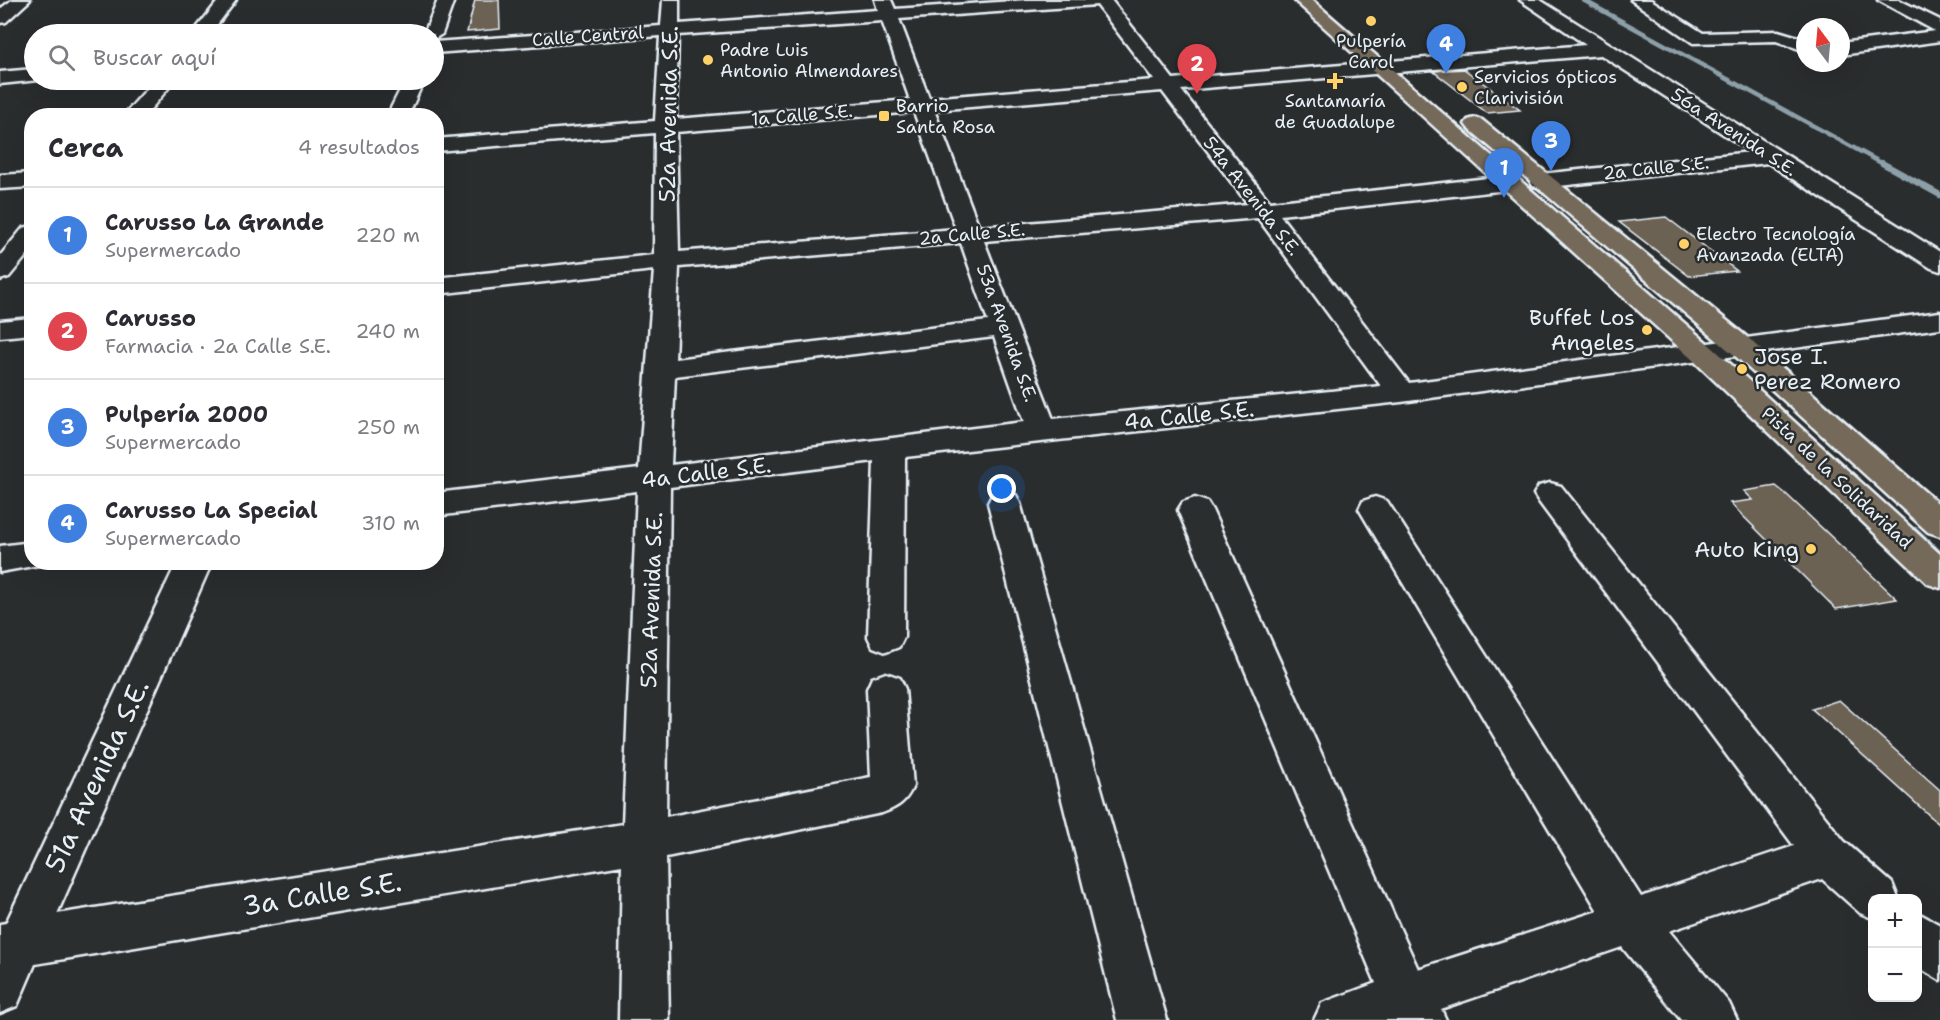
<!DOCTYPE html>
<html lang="es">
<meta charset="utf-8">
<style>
body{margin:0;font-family:"Shantell Sans",sans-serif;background:#f7f7f7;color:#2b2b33}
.controls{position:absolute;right:18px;bottom:18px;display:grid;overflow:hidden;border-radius:12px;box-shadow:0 6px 24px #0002}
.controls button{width:54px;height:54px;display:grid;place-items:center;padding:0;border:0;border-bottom:2px solid #e1e1e2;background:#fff;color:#2b2b33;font:30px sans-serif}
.compass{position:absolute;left:1796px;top:18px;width:54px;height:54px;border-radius:50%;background:#fff;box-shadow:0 6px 24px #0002;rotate:344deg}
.you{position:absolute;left:1002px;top:489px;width:21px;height:21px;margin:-15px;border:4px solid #fff;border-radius:50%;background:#1a73e8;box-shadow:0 0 0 9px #1a73e833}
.badge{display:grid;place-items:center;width:39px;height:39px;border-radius:50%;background:#0b8043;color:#fff;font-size:20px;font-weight:700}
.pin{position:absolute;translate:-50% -50px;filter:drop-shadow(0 2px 3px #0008)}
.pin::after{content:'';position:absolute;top:32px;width:21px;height:18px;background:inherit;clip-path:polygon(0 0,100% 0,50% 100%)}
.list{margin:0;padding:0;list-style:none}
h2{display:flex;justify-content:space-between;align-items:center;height:78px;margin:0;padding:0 24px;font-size:26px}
h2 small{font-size:20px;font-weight:400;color:#7c7c81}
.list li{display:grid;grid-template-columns:39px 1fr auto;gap:18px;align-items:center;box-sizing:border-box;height:96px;padding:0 24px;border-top:2px solid #e1e1e2}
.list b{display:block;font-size:22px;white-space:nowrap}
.list p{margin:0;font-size:20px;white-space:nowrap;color:#7c7c81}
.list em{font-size:20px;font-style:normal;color:#7c7c81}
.icon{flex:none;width:33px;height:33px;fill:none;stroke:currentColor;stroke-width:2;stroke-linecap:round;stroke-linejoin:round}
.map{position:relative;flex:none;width:1940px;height:1020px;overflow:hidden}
.search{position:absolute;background:#fff;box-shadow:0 6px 24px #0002;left:24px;top:24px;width:420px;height:66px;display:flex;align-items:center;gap:15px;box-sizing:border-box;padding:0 21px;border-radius:33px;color:#7c7c81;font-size:22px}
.panel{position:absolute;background:#fff;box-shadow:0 6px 24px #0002;left:24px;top:108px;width:420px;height:462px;border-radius:24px}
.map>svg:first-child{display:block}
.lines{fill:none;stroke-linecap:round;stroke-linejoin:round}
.stream-far2{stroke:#8da0a9;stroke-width:4.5}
.stream-far1{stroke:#8da0a9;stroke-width:6}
.stream{stroke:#8da0a9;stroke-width:8}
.building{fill:#6c6253;stroke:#e8f1f8;stroke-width:1.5}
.minor-casing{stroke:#e8f1f8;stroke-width:5}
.major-casing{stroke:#e8f1f8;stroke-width:5}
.minor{fill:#2a2d2e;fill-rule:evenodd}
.major{fill:#746a5a;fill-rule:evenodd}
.poi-dot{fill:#ffd166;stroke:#2a2d2e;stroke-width:2}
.labels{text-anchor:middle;stroke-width:5;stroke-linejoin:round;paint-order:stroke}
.far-street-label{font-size:18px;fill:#e8f1f8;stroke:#2a2d2e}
.far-poi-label{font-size:18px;fill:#e8f1f8;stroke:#2a2d2e;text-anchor:start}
.street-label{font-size:22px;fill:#e8f1f8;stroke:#2a2d2e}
.poi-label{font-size:22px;fill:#e8f1f8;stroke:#2a2d2e;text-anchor:end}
.near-street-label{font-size:27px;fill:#e8f1f8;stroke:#2a2d2e}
</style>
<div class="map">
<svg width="1940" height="1020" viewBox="0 0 1940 1020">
<rect width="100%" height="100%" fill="#2a2d2e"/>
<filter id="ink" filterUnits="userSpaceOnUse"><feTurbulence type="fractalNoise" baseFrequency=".0167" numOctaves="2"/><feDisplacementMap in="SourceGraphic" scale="12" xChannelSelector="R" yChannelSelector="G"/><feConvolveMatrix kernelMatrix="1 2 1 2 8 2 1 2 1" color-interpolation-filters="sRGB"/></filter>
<g filter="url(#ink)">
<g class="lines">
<!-- stream-far2 -->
<path class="stream-far2" d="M 1583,0 L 1885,165"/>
<!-- stream-far1 -->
<path class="stream-far1" d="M 1882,163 L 1940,195"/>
<!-- stream -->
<path class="stream" d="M 1915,531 L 1940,555"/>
</g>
<!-- building -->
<path class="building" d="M 475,0 L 499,0 L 500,29 L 467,32 Z
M 1464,69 L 1520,110 L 1487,113 L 1433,71 Z
M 1666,217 L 1737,271 L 1689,276 L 1619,222 Z
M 1776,486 L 1786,494 L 1897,599 L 1836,609 L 1730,503 L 1753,500 L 1744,491 Z
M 1839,700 L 1940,790 L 1940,825 L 1812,709 Z"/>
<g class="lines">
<!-- minor casing -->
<g class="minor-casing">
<path id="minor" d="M 12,0 L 30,0 L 6,22 L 0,23 L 0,9 Z
M 219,0 L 236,0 L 210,34 L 192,34 Z
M 438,0 L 454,0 L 442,34 L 434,39 L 434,34 L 424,34 Z
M 663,0 L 679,0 L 679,24 L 878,10 L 875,0 L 891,0 L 895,9 L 1028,0 L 1111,0 L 1173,79 L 1586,45 L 1520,0 L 1540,0 L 1940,252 L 1940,271 L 1931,268 L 1768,163 L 1541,188 L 1533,186 L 1530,181 L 1533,176 L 1541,174 L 1751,152 L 1601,55 L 1181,90 L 1270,202 L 1507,176 L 1515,178 L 1518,183 L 1515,188 L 1507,190 L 1280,215 L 1409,383 L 1940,312 L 1940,328 L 1401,402 L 905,457 L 904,637 L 899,647 L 886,652 L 873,647 L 868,637 L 874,461 L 670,487 L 666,817 L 871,777 L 867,689 L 872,678 L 886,673 L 900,678 L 905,689 L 913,786 C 906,802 898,807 882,813 L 666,857 L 669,1020 L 619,1020 L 622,865 L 35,964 L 17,1006 L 0,1013 L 0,924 L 6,923 L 177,562 L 212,562 L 57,914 L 623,824 L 637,491 L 436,516 L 436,493 L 639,469 L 654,270 L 436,294 L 436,278 L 654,255 L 655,133 L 436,151 L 436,139 L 655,121 L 660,36 L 434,53 L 434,42 L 661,26 ZM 1097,5 L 1154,80 L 929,98 L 899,19 ZM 882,21 L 910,100 L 676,119 L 678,35 ZM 1162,91 L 1248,204 L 979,227 L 934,110 ZM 914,112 L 956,229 L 679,252 L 676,132 ZM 1258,218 L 1381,386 L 1053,419 L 984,241 ZM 961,243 L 988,321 L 675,359 L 679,267 ZM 994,337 L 1024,422 L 671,465 L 675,376 Z
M 1631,0 L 1651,0 L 1703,33 L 1778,31 L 1805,39 L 1805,51 L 1776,41 L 1693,43 Z
M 1878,0 L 1899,0 L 1940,20 L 1940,41 L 1841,55 L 1841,43 L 1935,31 Z
M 34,69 L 34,80 L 39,80 L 0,84 L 0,72 Z
M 155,80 L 175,80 L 145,116 L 123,116 Z
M 405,80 L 424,80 L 408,116 L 387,116 Z
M 32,173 L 32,187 L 0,189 L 0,175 Z
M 32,226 L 32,249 L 9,277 L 0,280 L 0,256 L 23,228 Z
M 32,318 L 32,334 L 0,337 L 0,321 Z
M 1550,483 L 1561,486 L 1844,841 L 1892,883 L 1898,898 L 1872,898 L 1872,918 L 1860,913 L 1822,879 L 1669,931 L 1729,1003 L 1737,1020 L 1681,1020 L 1622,947 L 1441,1009 L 1446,1020 L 1314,1020 L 1322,1003 L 1376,983 L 1178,510 L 1183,502 L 1195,498 L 1207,502 L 1212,510 L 1418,969 L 1598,911 L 1359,509 L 1363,501 L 1375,497 L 1387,501 L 1641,897 L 1794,846 L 1539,502 L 1534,494 L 1539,486 Z
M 1004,491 L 1016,495 L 1020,503 L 1167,1020 L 1117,1020 L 988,503 L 992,495 Z
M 32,542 L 32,562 L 44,564 L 0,572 L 0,546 Z
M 1918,913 L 1940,925 L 1940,980 L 1918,967 Z"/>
</g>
<!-- major casing -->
<g class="major-casing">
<path id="major" d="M 1294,0 L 1312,0 L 1713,348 L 1940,554 L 1940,588 L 1928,584 L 1693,360 Z
M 1475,118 L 1482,120 L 1753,342 L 1940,505 L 1940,536 L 1928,532 L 1733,354 L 1468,128 L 1465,124 L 1468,120 Z"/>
</g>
<!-- minor -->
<use href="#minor" class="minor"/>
<!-- major -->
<use href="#major" class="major"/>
</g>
</g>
<!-- markers -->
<g class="poi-dot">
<circle cx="1371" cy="21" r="6"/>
<circle cx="708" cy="60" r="6"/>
<path d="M1332 72h6v6h6v6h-6v6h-6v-6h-6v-6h6z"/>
<circle cx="1462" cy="87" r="6"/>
<rect x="878" y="110" width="12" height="12" rx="3"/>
<circle cx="1684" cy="244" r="6"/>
<circle cx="1647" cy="330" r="6"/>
<circle cx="1742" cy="369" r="6"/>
<circle cx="1811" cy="549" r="6"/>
</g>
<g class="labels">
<!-- far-street labels -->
<g class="far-street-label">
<text transform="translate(588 36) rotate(-4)" y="6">Calle Central</text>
<text transform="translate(802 115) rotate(-5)" y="6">1a Calle S.E.</text>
<text transform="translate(1734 132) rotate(33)" y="6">56a Avenida S.E.</text>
<text transform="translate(1656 168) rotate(-6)" y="6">2a Calle S.E.</text>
<text transform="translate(1252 196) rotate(52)" y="6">54a Avenida S.E.</text>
<text transform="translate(972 234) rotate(-5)" y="6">2a Calle S.E.</text>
<text transform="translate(1007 333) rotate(70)" y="6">53a Avenida S.E.</text>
<text transform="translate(1837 478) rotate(43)" y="6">Pista de la Solidaridad</text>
</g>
<!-- far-poi labels -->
<g class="far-poi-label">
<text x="1371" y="47" text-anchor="middle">Pulpería<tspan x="1371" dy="21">Carol</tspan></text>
<text x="720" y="56">Padre Luis<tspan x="720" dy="21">Antonio Almendares</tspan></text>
<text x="1474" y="83">Servicios ópticos<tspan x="1474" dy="21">Clarivisión</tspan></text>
<text x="1335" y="107" text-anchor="middle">Santamaría<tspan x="1335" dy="21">de Guadalupe</tspan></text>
<text x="896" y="112">Barrio<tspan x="896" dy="21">Santa Rosa</tspan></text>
<text x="1696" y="240">Electro Tecnología<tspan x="1696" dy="21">Avanzada (ELTA)</tspan></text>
</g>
<!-- street labels -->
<g class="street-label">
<text transform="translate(668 114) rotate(-89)" y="8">52a Avenida S.E.</text>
<text transform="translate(1189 415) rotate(-6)" y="8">4a Calle S.E.</text>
<text transform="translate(706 472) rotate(-7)" y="8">4a Calle S.E.</text>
<text transform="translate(651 600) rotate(-88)" y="8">52a Avenida S.E.</text>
</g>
<!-- poi labels -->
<g class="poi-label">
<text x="1635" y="325">Buffet Los<tspan x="1635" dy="25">Angeles</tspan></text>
<text x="1754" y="364" text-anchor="start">Jose I.<tspan x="1754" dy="25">Perez Romero</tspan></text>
<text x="1799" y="557">Auto King</text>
</g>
<!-- near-street labels -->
<g class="near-street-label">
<text transform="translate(97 776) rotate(-65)" y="9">51a Avenida S.E.</text>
<text transform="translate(322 894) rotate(-9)" y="9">3a Calle S.E.</text>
</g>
</g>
</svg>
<div class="controls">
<button>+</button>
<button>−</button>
</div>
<svg class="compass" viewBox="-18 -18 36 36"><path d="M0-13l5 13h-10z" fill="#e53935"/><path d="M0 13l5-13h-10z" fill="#7c7c81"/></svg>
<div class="you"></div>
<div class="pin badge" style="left:1504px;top:198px;background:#3f7fe0">1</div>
<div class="pin badge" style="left:1197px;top:94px;background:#e0444e">2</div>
<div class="pin badge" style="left:1551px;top:171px;background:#3f7fe0">3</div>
<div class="pin badge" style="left:1446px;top:74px;background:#3f7fe0">4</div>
<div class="search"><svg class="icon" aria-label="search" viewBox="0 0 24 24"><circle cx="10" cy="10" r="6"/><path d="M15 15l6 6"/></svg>Buscar aquí</div>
<section class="panel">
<h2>Cerca<small>4 resultados</small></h2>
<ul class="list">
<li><span class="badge" style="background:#3f7fe0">1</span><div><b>Carusso La Grande</b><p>Supermercado</p></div><em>220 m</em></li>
<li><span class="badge" style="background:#e0444e">2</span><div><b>Carusso</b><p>Farmacia · 2a Calle S.E.</p></div><em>240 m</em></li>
<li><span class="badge" style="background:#3f7fe0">3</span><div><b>Pulpería 2000</b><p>Supermercado</p></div><em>250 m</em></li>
<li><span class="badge" style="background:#3f7fe0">4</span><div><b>Carusso La Special</b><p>Supermercado</p></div><em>310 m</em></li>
</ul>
</section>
</div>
